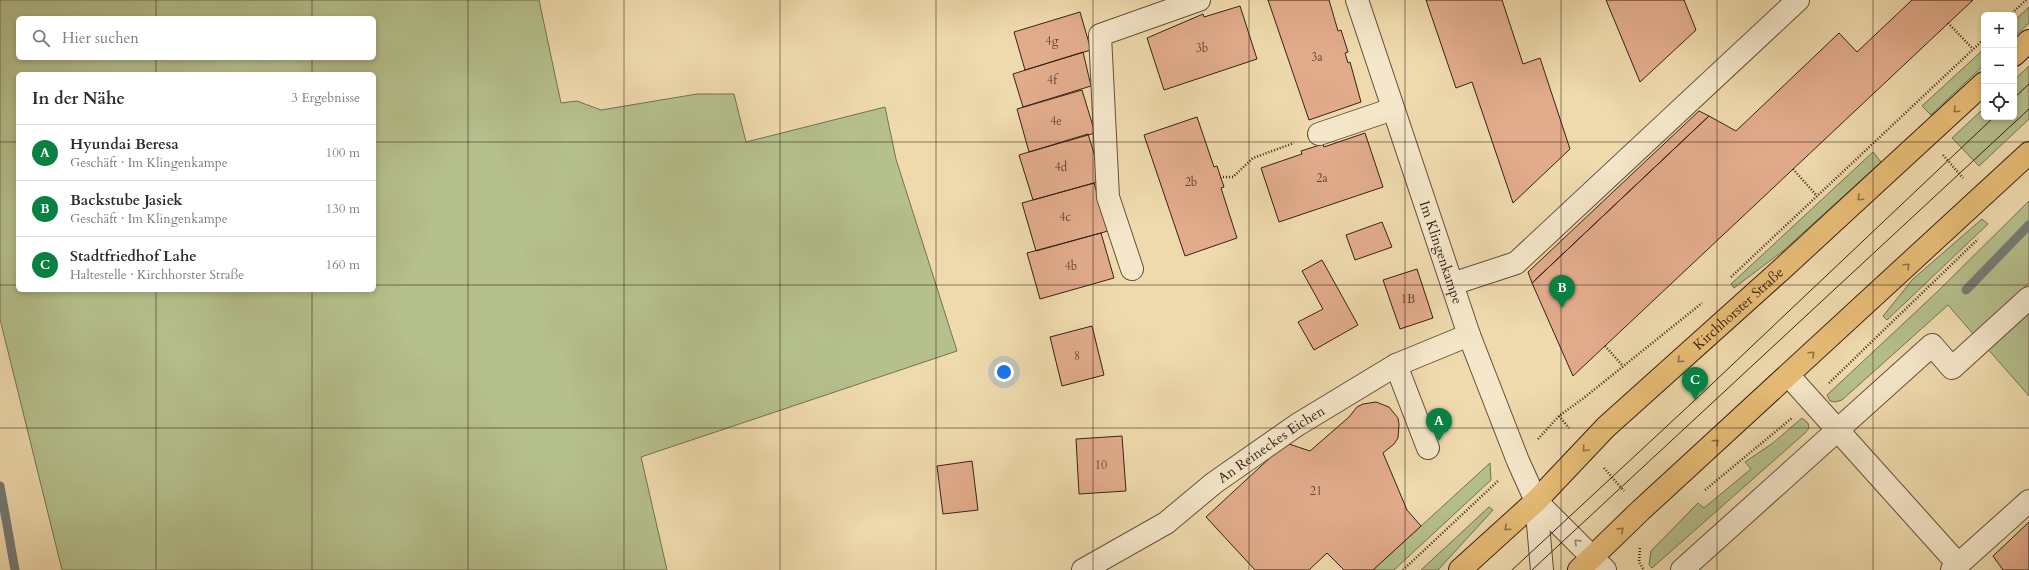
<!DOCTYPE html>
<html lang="de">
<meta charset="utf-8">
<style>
body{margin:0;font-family:Cardo,serif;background:#f2f2f3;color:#2b2b33}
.controls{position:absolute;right:12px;top:12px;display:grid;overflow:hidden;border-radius:6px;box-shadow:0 2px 6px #0003}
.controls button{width:36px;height:36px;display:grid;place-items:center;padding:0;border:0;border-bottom:1px solid #e1e1e2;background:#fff;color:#2b2b33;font:20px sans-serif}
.you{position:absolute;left:1004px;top:372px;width:14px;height:14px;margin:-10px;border:3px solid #fff;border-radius:50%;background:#1a73e8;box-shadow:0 0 0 6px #1a73e833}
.badge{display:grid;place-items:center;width:26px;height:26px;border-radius:50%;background:#0b8043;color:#fff;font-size:13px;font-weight:700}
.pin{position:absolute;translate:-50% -33px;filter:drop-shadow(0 1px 2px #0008)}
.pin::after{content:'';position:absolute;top:21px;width:14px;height:12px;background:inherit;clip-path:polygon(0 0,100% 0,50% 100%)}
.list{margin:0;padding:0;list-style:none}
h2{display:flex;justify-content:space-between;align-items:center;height:52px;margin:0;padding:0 16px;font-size:17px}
h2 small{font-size:13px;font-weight:400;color:#7c7c81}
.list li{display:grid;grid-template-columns:26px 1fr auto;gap:12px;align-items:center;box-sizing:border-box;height:56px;padding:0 16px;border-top:1px solid #e1e1e2}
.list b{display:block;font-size:15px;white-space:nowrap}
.list p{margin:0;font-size:13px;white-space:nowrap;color:#7c7c81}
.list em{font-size:13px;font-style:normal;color:#7c7c81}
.icon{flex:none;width:22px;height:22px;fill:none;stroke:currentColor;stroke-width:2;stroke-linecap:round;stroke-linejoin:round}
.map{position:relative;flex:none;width:2029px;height:570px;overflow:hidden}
.search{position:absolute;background:#fff;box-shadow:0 2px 6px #0003;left:16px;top:16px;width:360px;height:44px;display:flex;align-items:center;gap:10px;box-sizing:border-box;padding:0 14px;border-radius:6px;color:#7c7c81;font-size:15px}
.panel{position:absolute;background:#fff;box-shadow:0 2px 6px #0003;left:16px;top:72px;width:360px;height:220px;border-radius:6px}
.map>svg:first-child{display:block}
.green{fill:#b5c08d;stroke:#767052;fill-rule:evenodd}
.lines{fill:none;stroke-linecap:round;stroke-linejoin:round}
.stream{stroke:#767b77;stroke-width:9}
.building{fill:#e2ac8c;stroke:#362116}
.minor-casing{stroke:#644f3c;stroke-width:24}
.major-casing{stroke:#362116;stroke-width:24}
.path{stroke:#362116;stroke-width:2.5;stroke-dasharray:1 2;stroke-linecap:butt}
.minor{stroke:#f5e7ca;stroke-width:22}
.major{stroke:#e8bd76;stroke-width:22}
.tram{stroke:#362116;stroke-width:1}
.oneway{stroke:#8f6f46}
.oneway2{stroke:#968470}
.grid{fill:none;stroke:#362116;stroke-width:1;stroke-opacity:0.55}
.labels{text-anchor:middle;stroke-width:3;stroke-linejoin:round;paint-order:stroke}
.number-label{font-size:12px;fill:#614434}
.street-label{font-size:14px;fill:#362116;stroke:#f5e7ca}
</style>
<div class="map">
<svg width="2029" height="570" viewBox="0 0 2029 570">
<rect width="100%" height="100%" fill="#efdaad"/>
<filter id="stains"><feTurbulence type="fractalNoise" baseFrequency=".005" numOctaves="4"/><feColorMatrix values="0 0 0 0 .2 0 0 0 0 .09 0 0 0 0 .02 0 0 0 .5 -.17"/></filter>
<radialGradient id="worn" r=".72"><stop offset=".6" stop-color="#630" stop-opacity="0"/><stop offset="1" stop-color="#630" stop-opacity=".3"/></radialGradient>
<!-- green -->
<path class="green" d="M 0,0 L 539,0 L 561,103 L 577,101 L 601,110 L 697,94 L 734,94 L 746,142 L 885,107 L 896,159 L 957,351 L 641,457 L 667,570 L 62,570 L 0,319 ZM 18,18 L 374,18 L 374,58 L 18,58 ZM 18,74 L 374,74 L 374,290 L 18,290 Z
M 2029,7 L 2029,23 L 2014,37 L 2014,21 Z
M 1984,49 L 1984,65 L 1931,115 L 1922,106 Z
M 2029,66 L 2029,119 L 1979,166 L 1952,138 L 1984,108 L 1984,117 L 2014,117 L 2014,80 Z
M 1873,152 L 1881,162 L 1783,251 L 1734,288 L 1731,284 Z
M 2029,201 L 2029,283 L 1974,335 L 1948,305 L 1842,400 L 1835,402 L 1830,401 L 1827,395 L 1937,292 Z
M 1982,219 L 1988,224 L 1887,320 L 1883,316 L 1913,279 Z
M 2029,309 L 2029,396 L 1987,348 Z
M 1802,418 L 1808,423 L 1809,428 L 1805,433 L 1652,568 L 1649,565 L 1651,551 L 1698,503 L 1704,508 L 1751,469 L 1745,462 L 1773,443 Z
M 1490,463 L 1491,480 L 1394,570 L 1373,570 Z
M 1489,507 L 1493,510 L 1438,570 L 1421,570 Z"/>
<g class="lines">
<!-- stream -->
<path class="stream" d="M 1966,290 L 2029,225
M 0,486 L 15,570"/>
</g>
<!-- building -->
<path class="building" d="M 1268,0 L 1329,0 L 1338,31 L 1341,30 L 1348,52 L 1345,53 L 1348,63 L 1350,62 L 1361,102 L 1309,120 Z
M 1426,0 L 1502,0 L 1523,64 L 1540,58 L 1570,149 L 1513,203 L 1472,82 L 1456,88 Z
M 1606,0 L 1684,0 L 1696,30 L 1640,82 Z
M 1912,0 L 1973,0 L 1573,376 L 1532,283 L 1709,116 L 1736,131 L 1839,33 L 1857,52 Z
M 1240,6 L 1257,59 L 1164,90 L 1147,38 L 1203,14 L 1204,17 Z
M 1080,12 L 1091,50 L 1025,70 L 1014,32 Z
M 1083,52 L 1091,86 L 1023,107 L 1013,74 Z
M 1082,90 L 1095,133 L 1029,152 L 1017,109 Z
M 1699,111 L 1709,116 L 1532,283 L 1528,272 Z
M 1197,117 L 1214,167 L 1217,166 L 1224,187 L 1221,188 L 1237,238 L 1185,256 L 1144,135 Z
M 1365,133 L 1383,187 L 1279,222 L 1261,168 L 1302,154 L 1301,151 L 1323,144 L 1324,147 Z
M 1088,134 L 1102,179 L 1094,183 L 1033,200 L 1019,155 Z
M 1094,183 L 1108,231 L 1036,251 L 1022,203 Z
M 1382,222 L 1392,247 L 1355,260 L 1346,235 Z
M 1101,233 L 1114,278 L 1040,299 L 1027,253 Z
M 1322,260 L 1358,325 L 1314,350 L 1298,322 L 1323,309 L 1302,271 Z
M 1417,269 L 1433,318 L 1400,329 L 1383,280 Z
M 1092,326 L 1104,375 L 1062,386 L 1050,337 Z
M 1376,402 L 1389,407 L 1398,418 L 1399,424 L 1398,438 L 1394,444 L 1383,453 L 1407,510 L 1421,526 L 1373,570 L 1344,570 L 1327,553 L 1309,570 L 1255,570 L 1206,517 L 1286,443 L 1310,451 L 1349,417 L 1357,407 L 1363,404 Z
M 1122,436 L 1126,491 L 1079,494 L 1076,439 Z
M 972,461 L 978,510 L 943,514 L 937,466 Z
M 2029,522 L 2029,570 L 2003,570 L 1993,556 Z"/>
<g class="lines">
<!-- minor casing -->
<g class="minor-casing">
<g id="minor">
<path id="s1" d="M 1357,0 L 1469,335 L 1518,461 L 1536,501 L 1542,570"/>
<path d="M 1319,134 L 1393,109"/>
<path d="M 1132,269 L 1108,197 L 1100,35 L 1199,0"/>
<path d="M 1452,284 L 1516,263 L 1798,0"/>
<path d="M 1396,365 L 1428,448"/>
<path d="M 1789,376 L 1958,564"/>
<path d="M 1536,501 L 1605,570"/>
<path id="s2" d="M 1083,570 L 1166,523 L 1214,483 L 1297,425 L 1396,365 L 1469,335"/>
<path d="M 1682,570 L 1932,345 L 1952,368 L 2029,298"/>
<path d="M 1952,570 L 2029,501"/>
</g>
</g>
<!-- major casing -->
<g class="major-casing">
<g id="major">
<path d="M 2014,55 L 2029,41"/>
<path id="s3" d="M 1460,570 L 1536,501 L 1606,427 L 1782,269 L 1984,83"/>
<path d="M 1579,570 L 1641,510 L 2029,153"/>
</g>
</g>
<!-- path -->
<path class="path" d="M 2010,15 L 2026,0
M 1948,23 L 1973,49
M 1943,155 L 1963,178
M 1793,169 L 1817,196
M 1220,177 L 1233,177 L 1253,158 L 1294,143
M 1731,277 L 1984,39
M 1605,346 L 1623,366
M 1829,383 L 1978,239
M 1559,416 L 1569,428
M 1538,439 L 1559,416 L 1585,397 L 1702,303
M 1604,468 L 1624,491
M 1705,490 L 1792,418
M 1640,548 L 1639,562 L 1644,570
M 1403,570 L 1499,480"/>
<!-- minor -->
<use href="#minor" class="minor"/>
<!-- major -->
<use href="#major" class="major"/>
<!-- tram -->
<path class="tram" d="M 2014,98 L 2029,84
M 1512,570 L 1695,400 L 1994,117
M 1532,570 L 2029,109"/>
</g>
<!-- one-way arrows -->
<defs><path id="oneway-chevron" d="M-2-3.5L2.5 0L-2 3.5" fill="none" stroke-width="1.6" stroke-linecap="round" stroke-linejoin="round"/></defs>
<g class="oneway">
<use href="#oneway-chevron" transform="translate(1956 110) rotate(137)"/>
<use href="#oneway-chevron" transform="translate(1860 198) rotate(137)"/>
<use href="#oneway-chevron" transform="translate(1907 266) rotate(-43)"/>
<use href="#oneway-chevron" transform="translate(1812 354) rotate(-43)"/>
<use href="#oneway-chevron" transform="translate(1680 360) rotate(138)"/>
<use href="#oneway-chevron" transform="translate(1716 442) rotate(-42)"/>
<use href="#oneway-chevron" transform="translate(1585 449) rotate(133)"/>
<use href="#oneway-chevron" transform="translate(1507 528) rotate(138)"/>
<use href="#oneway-chevron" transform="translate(1621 530) rotate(-44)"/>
</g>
<use class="oneway2" href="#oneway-chevron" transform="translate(1577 542) rotate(-136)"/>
<!-- grid -->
<path class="grid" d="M 156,0 L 156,18M 312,0 L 312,18M 468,0 L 468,570M 624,0 L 624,570M 780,0 L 780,570M 936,0 L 936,570M 1093,0 L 1093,570M 1249,0 L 1249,570M 1405,0 L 1405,570M 1561,0 L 1561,570M 1717,0 L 1717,570M 1873,0 L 1873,570M 156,58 L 156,74M 312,58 L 312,74M 0,142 L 18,142M 374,142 L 2029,142M 0,285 L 18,285M 374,285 L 2029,285M 156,290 L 156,570M 312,290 L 312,570M 0,428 L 2029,428"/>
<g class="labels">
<!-- number labels -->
<g class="number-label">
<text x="1052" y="45">4g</text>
<text x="1202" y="52">3b</text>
<text x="1317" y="61">3a</text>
<text x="1052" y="84">4f</text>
<text x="1056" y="125">4e</text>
<text x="1061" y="171">4d</text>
<text x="1322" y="182">2a</text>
<text x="1191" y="186">2b</text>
<text x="1065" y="221">4c</text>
<text x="1071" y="270">4b</text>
<text x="1408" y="303">1B</text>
<text x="1077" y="360">8</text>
<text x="1101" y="469">10</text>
<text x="1316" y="495">21</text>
</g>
<!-- street labels -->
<g class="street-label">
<text dy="5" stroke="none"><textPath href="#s1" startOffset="266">Im Klingenkampe</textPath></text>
<text dy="5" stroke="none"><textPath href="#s3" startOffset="382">Kirchhorster Straße</textPath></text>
<text dy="5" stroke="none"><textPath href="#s2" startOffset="227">An Reineckes Eichen</textPath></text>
</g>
</g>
<rect width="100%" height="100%" filter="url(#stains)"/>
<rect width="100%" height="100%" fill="url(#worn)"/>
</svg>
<div class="controls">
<button>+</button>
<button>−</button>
<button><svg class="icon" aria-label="locate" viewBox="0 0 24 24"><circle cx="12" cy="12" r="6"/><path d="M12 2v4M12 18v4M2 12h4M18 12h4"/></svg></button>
</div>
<div class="you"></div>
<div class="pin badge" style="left:1439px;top:441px">A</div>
<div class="pin badge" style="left:1562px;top:308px">B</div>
<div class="pin badge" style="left:1695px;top:400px">C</div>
<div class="search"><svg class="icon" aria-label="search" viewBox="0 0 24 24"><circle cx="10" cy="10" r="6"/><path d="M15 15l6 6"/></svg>Hier suchen</div>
<section class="panel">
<h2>In der Nähe<small>3 Ergebnisse</small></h2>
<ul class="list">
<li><span class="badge">A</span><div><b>Hyundai Beresa</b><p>Geschäft · Im Klingenkampe</p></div><em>100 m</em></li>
<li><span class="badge">B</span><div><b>Backstube Jasiek</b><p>Geschäft · Im Klingenkampe</p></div><em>130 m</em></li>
<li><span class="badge">C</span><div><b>Stadtfriedhof Lahe</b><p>Haltestelle · Kirchhorster Straße</p></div><em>160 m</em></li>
</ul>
</section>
</div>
